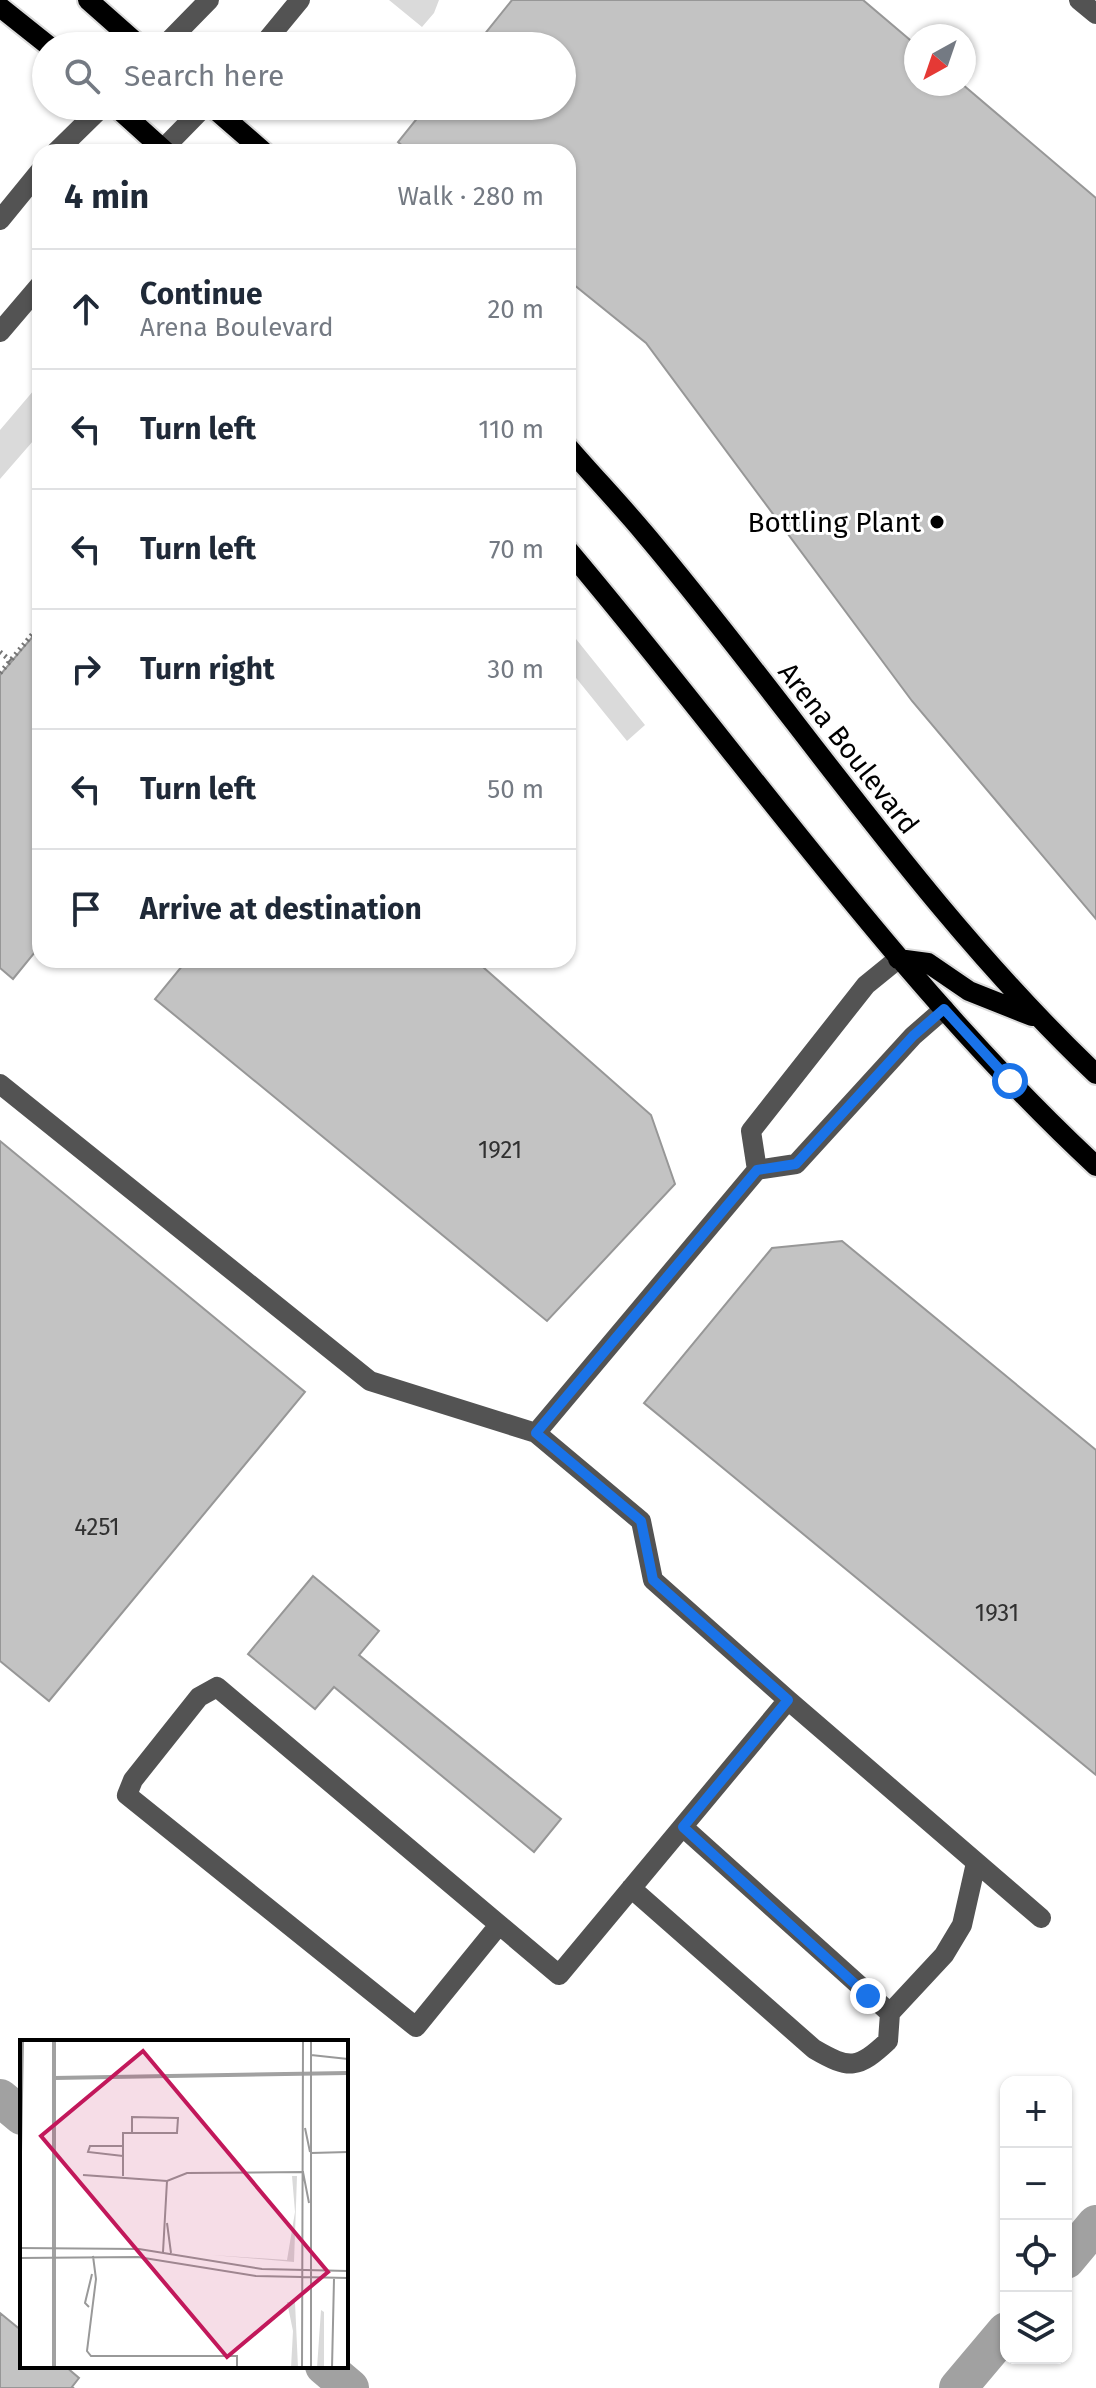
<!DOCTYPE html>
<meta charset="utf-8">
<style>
body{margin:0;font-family:"Fira Sans",sans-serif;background:#f2f2f3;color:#1f2937}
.controls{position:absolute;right:24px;bottom:24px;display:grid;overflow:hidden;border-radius:16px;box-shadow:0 2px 6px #0004}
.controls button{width:72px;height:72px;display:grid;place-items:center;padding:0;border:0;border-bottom:2px solid #e0e1e3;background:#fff;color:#1f2937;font:40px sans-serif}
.compass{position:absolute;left:904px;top:24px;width:72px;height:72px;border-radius:50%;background:#fff;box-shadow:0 2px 6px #0004;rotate:220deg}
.stop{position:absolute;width:24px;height:24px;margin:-18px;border:6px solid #1a73e8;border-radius:50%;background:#fff}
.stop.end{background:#1a73e8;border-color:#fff;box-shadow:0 2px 8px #0008}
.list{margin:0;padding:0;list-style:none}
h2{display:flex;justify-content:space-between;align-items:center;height:104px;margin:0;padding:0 32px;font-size:34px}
h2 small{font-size:26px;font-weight:400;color:#747a83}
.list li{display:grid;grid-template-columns:52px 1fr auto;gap:24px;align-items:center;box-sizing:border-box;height:120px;padding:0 32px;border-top:2px solid #e0e1e3}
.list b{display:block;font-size:30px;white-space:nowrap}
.list p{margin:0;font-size:26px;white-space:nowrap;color:#747a83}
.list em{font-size:26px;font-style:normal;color:#747a83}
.icon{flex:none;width:44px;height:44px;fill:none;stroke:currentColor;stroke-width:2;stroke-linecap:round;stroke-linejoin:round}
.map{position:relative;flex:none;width:1096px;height:2388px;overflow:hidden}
.search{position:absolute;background:#fff;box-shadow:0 2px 6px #0004;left:32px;top:32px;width:544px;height:88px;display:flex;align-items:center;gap:20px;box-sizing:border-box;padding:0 28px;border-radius:44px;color:#747a83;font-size:30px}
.panel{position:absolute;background:#fff;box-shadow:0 2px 6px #0004;left:32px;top:144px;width:544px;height:824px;border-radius:24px}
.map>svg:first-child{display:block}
.green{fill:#dadada}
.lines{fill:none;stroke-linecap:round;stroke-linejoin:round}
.canal{stroke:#a1a1a1;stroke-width:38}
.building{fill:#c3c3c3;stroke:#979797;stroke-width:2}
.major-casing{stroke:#dbdbdb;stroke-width:24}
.path{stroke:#757575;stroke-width:5;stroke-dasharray:2 4;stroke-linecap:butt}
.minor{stroke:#535353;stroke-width:20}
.major{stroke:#000;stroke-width:20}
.route{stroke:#1a73e8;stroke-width:10}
.poi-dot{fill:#000;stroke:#fff;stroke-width:3}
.labels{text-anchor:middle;stroke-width:6;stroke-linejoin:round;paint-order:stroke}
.number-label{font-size:24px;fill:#313131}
.poi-label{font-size:28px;fill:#000;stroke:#fff;text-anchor:end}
.street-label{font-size:28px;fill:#000;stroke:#fff}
.inset-river{fill:none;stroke:#a1a1a1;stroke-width:4}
.inset-road{fill:none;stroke:#999;stroke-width:2}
.view{fill:#c2185b;fill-opacity:0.15;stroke:#c2185b;stroke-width:4}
.inset-edge{fill:none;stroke:#000;stroke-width:4}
</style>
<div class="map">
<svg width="1096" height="2388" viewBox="0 0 1096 2388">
<rect width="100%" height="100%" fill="#fff"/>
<!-- green -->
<path class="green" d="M 389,0 L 439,0 L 434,13 L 422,27 Z
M 40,383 L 40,433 L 0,479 L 0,430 Z
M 568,629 L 645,725 L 627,741 L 568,668 Z"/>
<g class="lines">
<!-- canal -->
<path class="canal" d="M 0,2098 L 22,2116
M 1066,2260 L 1096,2224
M 324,2366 L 350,2388
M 958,2388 L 1006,2331"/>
</g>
<!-- building -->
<path class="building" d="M 512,0 L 863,0 L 916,45 L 916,84 L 962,84 L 1096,198 L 1096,919 L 912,701 L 646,343 L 568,280 L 568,152 L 410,152 L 398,142 L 427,106 L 562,106 L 562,46 L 475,46 Z
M 40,628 L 40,946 L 13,979 L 0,968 L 0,675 Z
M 187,960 L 475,960 L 651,1115 L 675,1184 L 547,1321 L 155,999 Z
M 0,1141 L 305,1392 L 49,1701 L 0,1661 Z
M 842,1241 L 1096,1450 L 1096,1775 L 644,1403 L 772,1248 Z
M 313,1576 L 379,1631 L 359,1655 L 561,1819 L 534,1852 L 334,1687 L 315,1709 L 248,1654 Z
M 0,2313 L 22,2331 L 22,2366 L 65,2366 L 79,2378 L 72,2387 L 74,2388 L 0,2388 Z"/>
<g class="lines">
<!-- major casing -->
<g class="major-casing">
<path id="major" d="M 88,0 L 140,46
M 0,7 L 49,46
M 115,106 L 166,152
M 211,106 L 264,152
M 568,447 C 593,476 620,504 645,534 C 796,713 925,912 1096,1074
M 568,550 C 743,757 897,981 1096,1166
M 898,959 L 928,963 L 969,991 L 1032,1016"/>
</g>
<!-- path -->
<path class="path" d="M 0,652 L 11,661
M 0,673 L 40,625"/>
<!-- minor -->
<path class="minor" d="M 1079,0 L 1096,14
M 164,46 L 209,0
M 262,46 L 300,0
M 56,152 L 103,106
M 160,152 L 205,106
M 0,220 L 40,171
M 0,332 L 40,285
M 0,1084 L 370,1381 L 536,1433 L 641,1521 L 653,1580 L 788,1700 L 1041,1918
M 757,1170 L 751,1131 L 866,985 L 898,959
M 536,1433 L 757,1170 L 796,1164 L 913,1036 L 944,1009
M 631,1888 L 814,2049 C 850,2070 858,2069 888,2041 L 890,2013 L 683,1827
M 499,1925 L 416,2027 L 127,1795 L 133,1780 L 199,1697 L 217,1687 L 559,1975 L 788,1700
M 890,2013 L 944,1955 L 962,1925 L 976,1863"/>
<!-- major -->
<use href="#major" class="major"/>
</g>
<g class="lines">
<!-- route -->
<path class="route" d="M 868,1996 L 683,1827 L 788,1700 L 653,1580 L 641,1521 L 536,1433 L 757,1170 L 796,1164 L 913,1036 L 944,1009 L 1010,1081"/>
</g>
<!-- markers -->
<circle class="poi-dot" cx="937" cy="522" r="8"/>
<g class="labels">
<!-- number labels -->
<g class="number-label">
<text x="500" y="1158">1921</text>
<text x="97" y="1535">4251</text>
<text x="997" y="1621">1931</text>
</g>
<!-- poi labels -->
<g class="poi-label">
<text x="921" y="532">Bottling Plant</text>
</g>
<!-- street labels -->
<g class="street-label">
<text transform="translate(849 748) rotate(52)" y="10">Arena Boulevard</text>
</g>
</g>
<!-- overview -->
<g transform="translate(20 2040)">
<rect width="328" height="328" fill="#fff"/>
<path d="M 272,136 L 277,136 L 274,222 L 192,215 L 267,220 L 275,172 ZM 267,262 L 275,262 L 278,328 L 271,328 L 273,291 ZM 301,270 L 304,272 L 304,328 L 297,328 Z" fill="#dadada"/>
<path class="inset-river" d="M 34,38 L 328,33M 34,328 L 34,0"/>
<path class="inset-road" d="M 291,0 L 291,328M 291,15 L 328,19M 285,88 L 290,112M 103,106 L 70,106 L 68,112 L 103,116M 291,113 L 328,112M 63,135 L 147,141 L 167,133 L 283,132 L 289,163M 103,136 L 103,93 L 157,93 L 158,78 L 112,77 L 112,93M 0,169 L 3,0M 147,183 L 151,213M 0,208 L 119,209 L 242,229 L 328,231M 143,212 L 147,141M 73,216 L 76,239 L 67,311 L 71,316 L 217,316 L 217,328M 0,218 L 118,217 L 236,236 L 328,238M 69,267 L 65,263 L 72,234M 282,328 L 283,0M 312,328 L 314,239"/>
<path class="view" d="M 123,11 L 308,232 L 207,317 L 21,96 Z"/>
<rect width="328" height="328" class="inset-edge"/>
</g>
</svg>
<div class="controls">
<button>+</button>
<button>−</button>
<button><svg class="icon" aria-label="locate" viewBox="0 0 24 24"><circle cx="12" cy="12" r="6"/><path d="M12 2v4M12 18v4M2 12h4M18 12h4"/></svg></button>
<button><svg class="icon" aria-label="layers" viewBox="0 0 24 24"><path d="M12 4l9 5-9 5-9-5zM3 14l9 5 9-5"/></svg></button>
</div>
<svg class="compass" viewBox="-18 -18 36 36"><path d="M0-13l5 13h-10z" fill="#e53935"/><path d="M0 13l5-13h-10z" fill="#747a83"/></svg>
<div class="stop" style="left:1010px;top:1081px"></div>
<div class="stop end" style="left:868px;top:1996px"></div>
<div class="search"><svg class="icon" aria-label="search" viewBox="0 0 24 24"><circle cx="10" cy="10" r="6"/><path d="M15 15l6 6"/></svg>Search here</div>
<section class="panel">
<h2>4 min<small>Walk · 280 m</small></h2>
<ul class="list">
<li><svg class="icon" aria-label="ahead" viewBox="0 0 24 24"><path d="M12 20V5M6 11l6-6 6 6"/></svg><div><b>Continue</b><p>Arena Boulevard</p></div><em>20 m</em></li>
<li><svg class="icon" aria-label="left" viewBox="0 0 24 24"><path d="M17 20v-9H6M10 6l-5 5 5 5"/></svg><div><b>Turn left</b></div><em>110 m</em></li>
<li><svg class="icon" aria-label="left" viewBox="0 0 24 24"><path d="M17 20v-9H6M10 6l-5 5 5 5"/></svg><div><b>Turn left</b></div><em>70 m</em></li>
<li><svg class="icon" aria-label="right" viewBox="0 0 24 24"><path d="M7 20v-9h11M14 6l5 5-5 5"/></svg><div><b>Turn right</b></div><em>30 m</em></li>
<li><svg class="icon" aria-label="left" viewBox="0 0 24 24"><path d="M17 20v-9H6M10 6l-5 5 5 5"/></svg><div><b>Turn left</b></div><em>50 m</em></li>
<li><svg class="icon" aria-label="arrive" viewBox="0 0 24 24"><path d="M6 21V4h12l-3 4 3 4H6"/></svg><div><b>Arrive at destination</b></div></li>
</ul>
</section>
</div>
